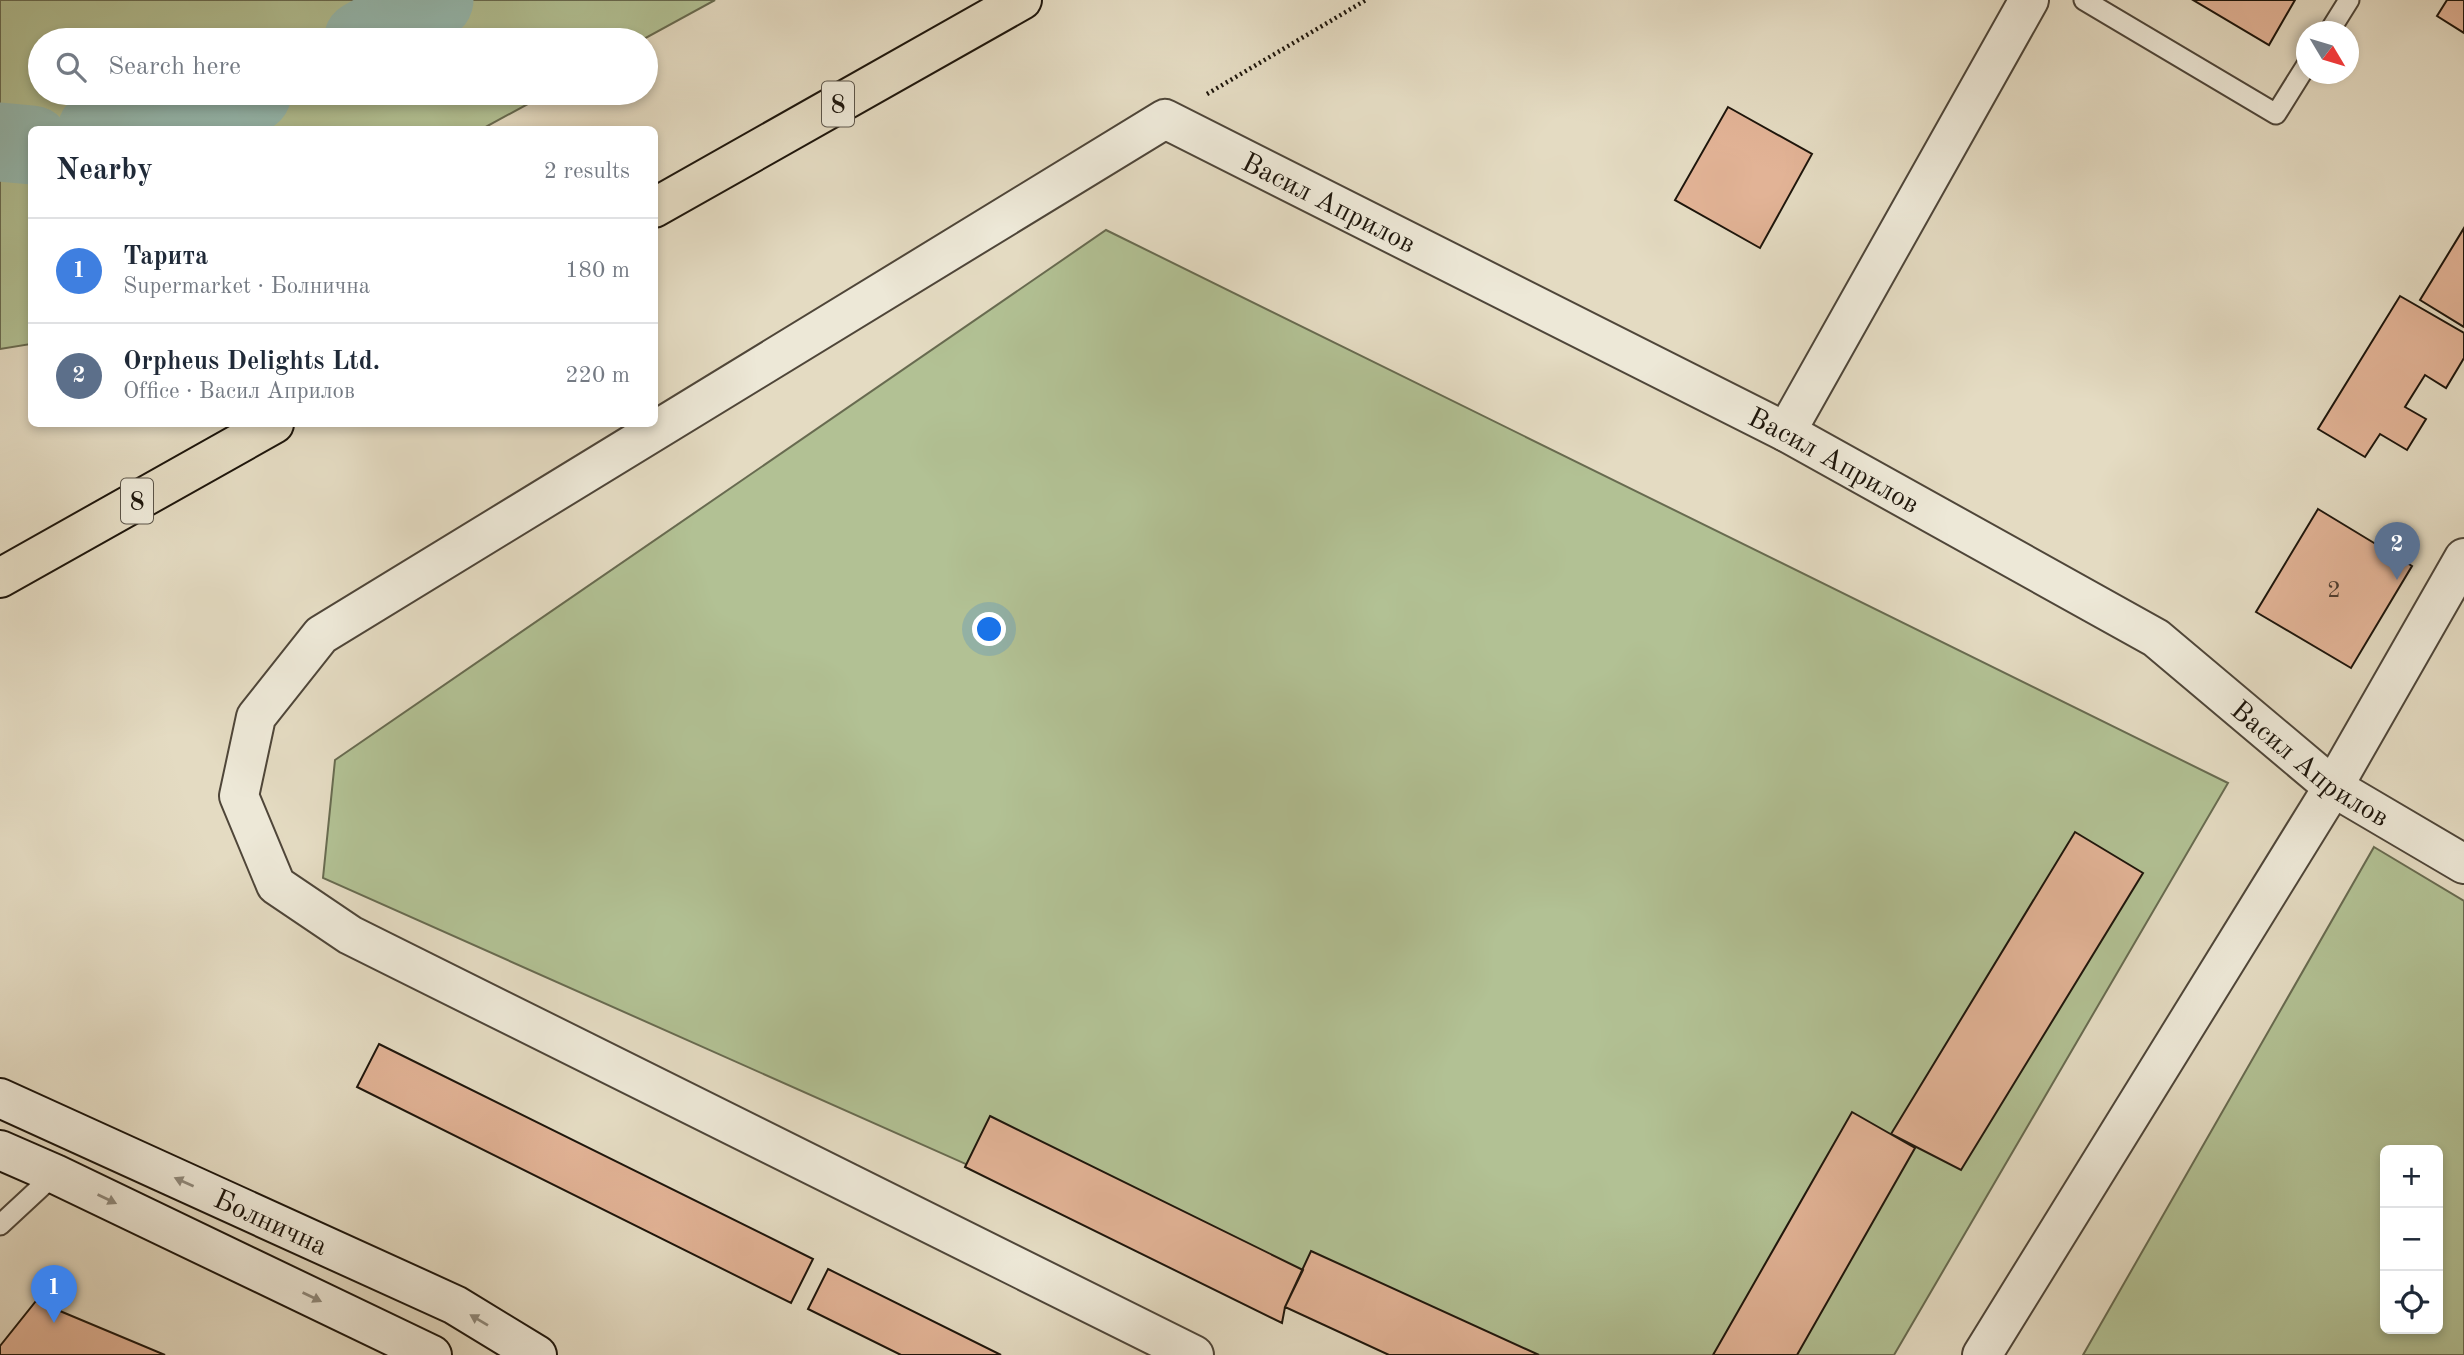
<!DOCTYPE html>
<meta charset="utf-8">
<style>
body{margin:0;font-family:"Old Standard TT",serif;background:#f6f6f7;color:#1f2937}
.controls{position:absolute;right:21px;bottom:21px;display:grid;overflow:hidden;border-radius:10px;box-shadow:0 4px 10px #0003}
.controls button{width:63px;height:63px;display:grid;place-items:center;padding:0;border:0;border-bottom:2px solid #e0e1e3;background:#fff;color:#1f2937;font:35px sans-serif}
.compass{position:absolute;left:2296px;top:21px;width:63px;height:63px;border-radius:50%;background:#fff;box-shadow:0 4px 10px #0003;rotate:128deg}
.you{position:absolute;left:990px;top:630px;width:24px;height:24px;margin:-18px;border:5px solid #fff;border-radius:50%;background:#1a73e8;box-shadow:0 0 0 10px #1a73e833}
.badge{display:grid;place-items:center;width:46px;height:46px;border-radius:50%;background:#d93025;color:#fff;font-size:23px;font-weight:700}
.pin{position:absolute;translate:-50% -58px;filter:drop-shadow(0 2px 4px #0008)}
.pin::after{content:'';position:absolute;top:37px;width:24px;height:21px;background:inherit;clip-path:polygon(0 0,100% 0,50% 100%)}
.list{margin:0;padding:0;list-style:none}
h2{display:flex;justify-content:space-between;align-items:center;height:91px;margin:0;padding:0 28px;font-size:30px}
h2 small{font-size:23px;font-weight:400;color:#747a83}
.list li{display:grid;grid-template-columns:46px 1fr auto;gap:21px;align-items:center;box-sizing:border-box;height:105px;padding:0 28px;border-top:2px solid #e0e1e3}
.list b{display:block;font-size:26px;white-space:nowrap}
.list p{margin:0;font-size:23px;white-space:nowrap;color:#747a83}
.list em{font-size:23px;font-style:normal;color:#747a83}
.icon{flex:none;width:38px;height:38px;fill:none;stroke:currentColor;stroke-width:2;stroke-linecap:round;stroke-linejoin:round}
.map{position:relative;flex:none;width:2464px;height:1355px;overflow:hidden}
.search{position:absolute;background:#fff;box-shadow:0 4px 10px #0003;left:28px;top:28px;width:630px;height:77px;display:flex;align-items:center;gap:18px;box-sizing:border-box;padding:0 24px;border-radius:38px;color:#747a83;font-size:26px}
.panel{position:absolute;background:#fff;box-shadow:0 4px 10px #0003;left:28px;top:126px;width:630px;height:301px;border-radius:10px}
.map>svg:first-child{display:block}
.green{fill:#b2c194;stroke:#686b50;stroke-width:2;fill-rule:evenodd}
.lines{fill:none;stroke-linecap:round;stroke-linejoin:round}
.river{stroke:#95bbb2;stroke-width:79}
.building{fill:#e2b396;stroke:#1d150b;stroke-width:2}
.lane-casing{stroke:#4f4639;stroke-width:23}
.street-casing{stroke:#4f4639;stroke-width:42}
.secondary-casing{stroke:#1d150b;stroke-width:42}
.primary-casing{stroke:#1d150b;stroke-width:42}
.path{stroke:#1d150b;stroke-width:4.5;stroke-dasharray:2 3.5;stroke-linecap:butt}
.lane{stroke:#ede8d7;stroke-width:19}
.street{stroke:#ede8d7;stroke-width:38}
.secondary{stroke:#ede8d7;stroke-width:38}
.primary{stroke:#e4dbc2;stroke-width:38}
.oneway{fill:#8f897b}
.labels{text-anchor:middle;stroke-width:6;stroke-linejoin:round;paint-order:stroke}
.number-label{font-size:24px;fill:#4e3c2e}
.shield{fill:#ede8d7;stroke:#5b5448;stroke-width:2}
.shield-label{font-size:26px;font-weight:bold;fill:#1d150b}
.street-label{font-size:28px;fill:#1d150b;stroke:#ede8d7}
</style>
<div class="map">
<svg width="2464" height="1355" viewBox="0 0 2464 1355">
<rect width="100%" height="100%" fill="#e4dbc2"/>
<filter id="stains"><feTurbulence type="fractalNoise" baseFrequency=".00286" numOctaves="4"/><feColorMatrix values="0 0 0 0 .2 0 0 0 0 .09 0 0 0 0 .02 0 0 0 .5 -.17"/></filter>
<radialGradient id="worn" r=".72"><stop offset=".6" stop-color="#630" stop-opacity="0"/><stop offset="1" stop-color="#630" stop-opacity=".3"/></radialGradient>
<!-- green -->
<path class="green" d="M 0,0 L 715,0 L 642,40 L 40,40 L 40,93 L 548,93 L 482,129 L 32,130 L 31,344 L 0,349 Z
M 1106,230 L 2228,783 L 1894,1355 L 1395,1355 L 323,878 L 335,760 Z
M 2374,847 L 2464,901 L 2464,1355 L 2083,1355 ZM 2385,1150 L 2438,1150 L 2438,1329 L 2385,1329 Z"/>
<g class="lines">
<!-- river -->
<path class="river" d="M 363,40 L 434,0
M 97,130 L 252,93
M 0,142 L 32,145"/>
</g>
<!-- building -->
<path class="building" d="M 2193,0 L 2295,0 L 2269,45 Z
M 2447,0 L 2464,0 L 2464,33 L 2437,16 Z
M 1728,107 L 1812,154 L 1760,248 L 1675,200 Z
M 2464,228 L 2464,327 L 2420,300 Z
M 2400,296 L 2464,333 L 2464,358 L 2446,388 L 2425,375 L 2405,407 L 2426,419 L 2407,450 L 2380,434 L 2365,457 L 2318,429 Z
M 2318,509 L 2412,566 L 2351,668 L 2256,612 Z
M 2075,832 L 2143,873 L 1961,1170 L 1891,1134 Z
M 379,1044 L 813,1259 L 791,1303 L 357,1087 Z
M 1852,1112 L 1915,1148 L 1797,1355 L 1713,1355 Z
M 990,1116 L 1303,1270 L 1285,1307 L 1282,1323 L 965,1167 Z
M 1311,1251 L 1539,1355 L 1389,1355 L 1285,1307 Z
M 828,1269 L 1001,1355 L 901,1355 L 808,1309 Z
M 36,1301 L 165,1355 L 0,1355 L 0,1346 Z"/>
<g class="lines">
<!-- lane casing -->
<g class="lane-casing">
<path id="lane" d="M 2084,0 L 2276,114 L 2306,66
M 2329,32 L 2349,0
M 0,1225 L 55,1174"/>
</g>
<!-- street casing -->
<g class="street-casing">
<g id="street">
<path d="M 1786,432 L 2029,0"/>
<path id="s1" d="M 1194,1355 L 350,935 L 276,885 L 239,796 L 256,717 L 321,635 L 1165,119 L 1786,432 L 2156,638 L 2333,787 L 2464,864"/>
<path d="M 1982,1355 L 2333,787 L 2464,558"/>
</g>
</g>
<!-- secondary casing -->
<g class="secondary-casing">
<g id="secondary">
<path id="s2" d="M 0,1098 L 455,1305 L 537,1355"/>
<path d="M 0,1150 L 55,1174 L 432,1355"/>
</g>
</g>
<!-- primary casing -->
<g class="primary-casing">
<path id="primary" d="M 654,208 L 1022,0
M 0,578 L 274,424"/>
</g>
<!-- path -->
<path class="path" d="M 1207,94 L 1366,0"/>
<!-- lane -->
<use href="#lane" class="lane"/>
<!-- street -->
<use href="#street" class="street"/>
<!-- secondary -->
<use href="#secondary" class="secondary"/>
<!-- primary -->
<use href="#primary" class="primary"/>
</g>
<!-- one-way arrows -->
<defs><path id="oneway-solid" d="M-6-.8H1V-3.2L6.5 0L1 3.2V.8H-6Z" transform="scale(1.75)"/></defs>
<g class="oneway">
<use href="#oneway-solid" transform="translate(184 1182) rotate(-156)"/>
<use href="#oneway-solid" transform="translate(107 1199) rotate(26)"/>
<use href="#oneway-solid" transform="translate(312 1297) rotate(26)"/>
<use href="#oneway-solid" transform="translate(479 1320) rotate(-149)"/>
</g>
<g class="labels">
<!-- number labels -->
<g class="number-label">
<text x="2334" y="597">2</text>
</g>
<!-- shield labels -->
<g class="shield">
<rect x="822" y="81.5" width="32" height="45" rx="5"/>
<rect x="121" y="478.5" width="32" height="45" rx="5"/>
</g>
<g class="shield-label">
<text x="838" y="113">8</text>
<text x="137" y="510">8</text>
</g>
<!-- street labels -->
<g class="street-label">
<text dy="10" stroke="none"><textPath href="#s1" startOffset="2487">Васил Априлов</textPath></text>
<text dy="10" stroke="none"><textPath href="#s1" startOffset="3054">Васил Априлов</textPath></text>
<text dy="10" stroke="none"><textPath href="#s1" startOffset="3621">Васил Априлов</textPath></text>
<text dy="10" stroke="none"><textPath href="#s2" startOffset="298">Болнична</textPath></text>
</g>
</g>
<rect width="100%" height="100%" filter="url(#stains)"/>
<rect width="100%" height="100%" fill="url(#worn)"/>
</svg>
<div class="controls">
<button>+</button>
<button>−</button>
<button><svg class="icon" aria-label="locate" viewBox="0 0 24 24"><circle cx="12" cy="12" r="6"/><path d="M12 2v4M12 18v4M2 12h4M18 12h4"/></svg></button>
</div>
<svg class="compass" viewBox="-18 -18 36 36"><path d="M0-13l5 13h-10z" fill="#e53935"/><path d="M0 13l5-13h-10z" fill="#747a83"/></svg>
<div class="you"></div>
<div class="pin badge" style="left:54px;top:1323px;background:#3f7fe0">1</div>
<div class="pin badge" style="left:2397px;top:580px;background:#5c6f8a">2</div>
<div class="search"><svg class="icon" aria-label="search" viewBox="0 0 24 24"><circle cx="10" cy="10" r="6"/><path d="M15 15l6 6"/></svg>Search here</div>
<section class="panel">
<h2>Nearby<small>2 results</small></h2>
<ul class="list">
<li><span class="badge" style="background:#3f7fe0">1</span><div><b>Тарита</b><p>Supermarket · Болнична</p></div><em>180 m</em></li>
<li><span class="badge" style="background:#5c6f8a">2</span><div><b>Orpheus Delights Ltd.</b><p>Office · Васил Априлов</p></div><em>220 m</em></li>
</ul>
</section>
</div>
